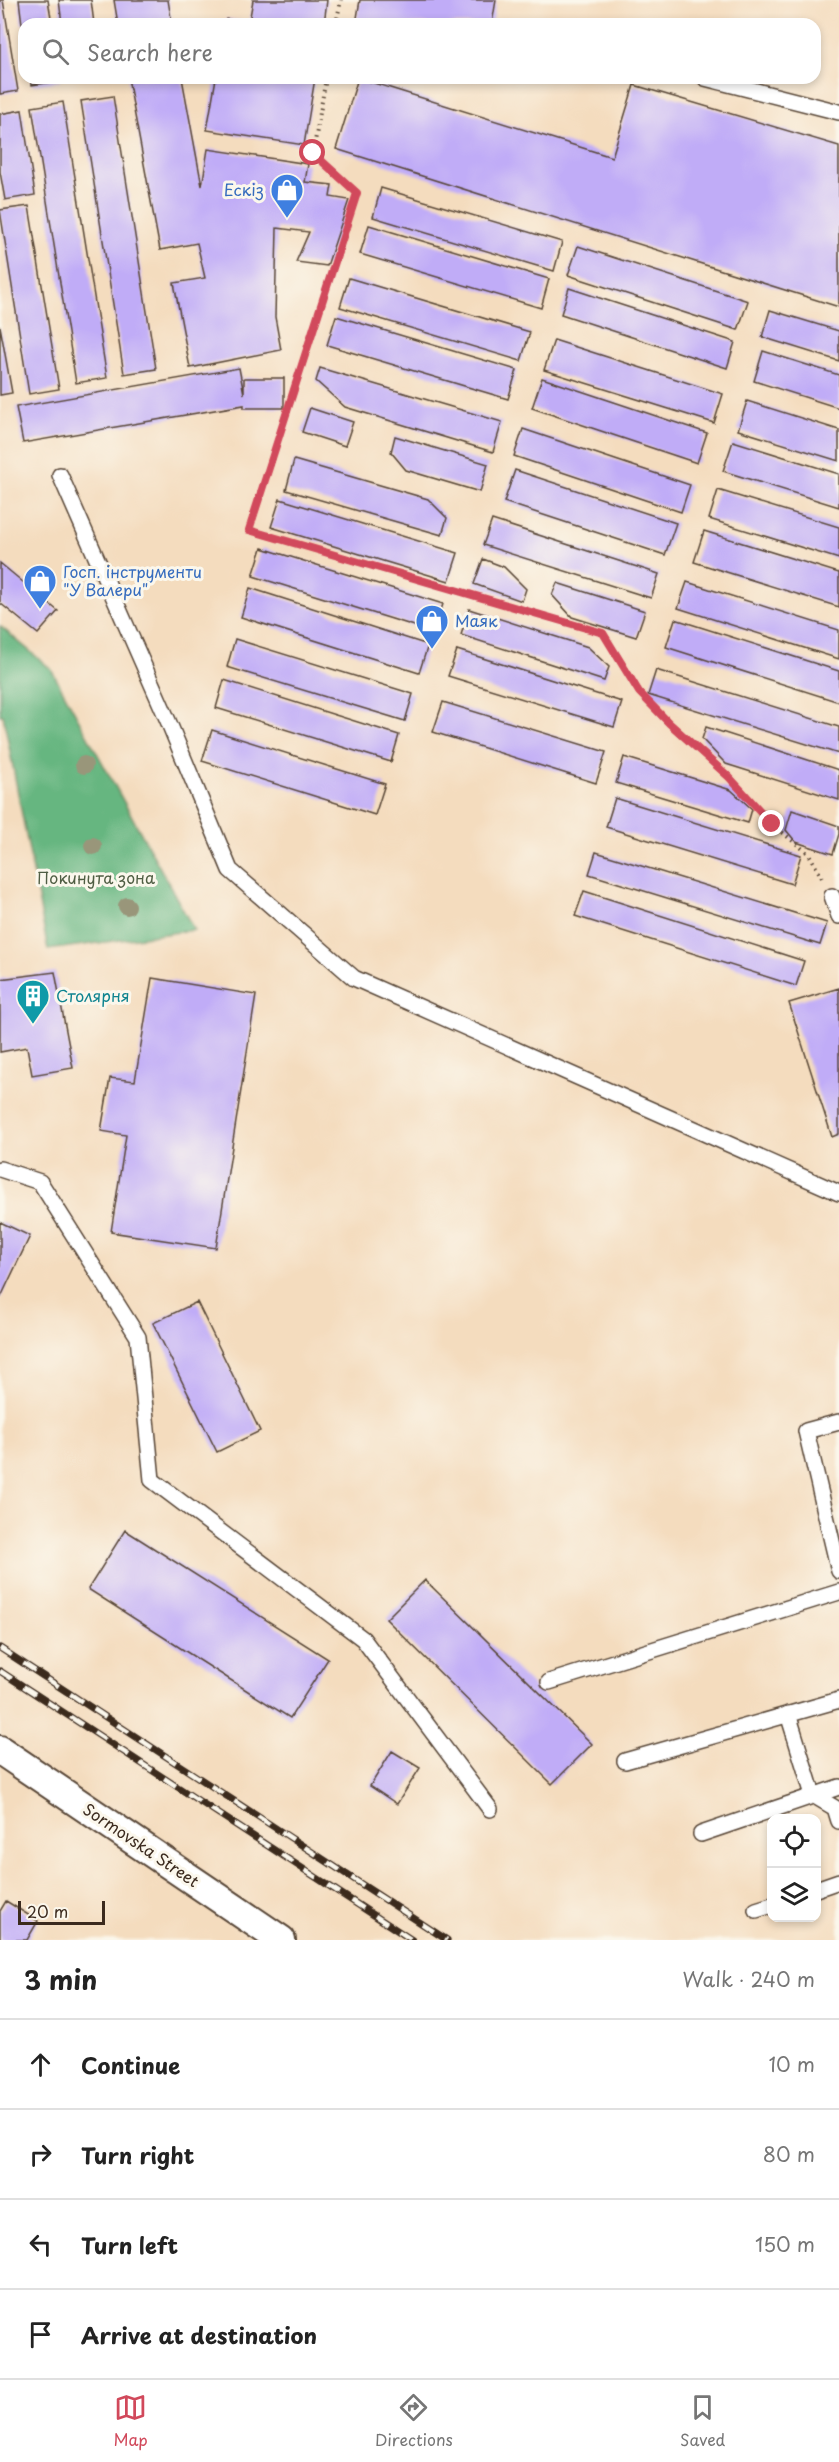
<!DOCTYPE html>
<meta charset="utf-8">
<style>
body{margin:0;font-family:"Playpen Sans",sans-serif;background:#f2f2f2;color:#222}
.controls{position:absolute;right:18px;bottom:18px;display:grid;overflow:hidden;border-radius:12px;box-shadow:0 3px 9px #0003}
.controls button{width:54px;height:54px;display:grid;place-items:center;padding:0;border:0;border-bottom:2px solid #e0e0e0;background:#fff;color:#222;font:30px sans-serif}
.scale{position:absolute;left:18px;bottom:15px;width:87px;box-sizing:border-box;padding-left:6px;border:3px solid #3b2a1e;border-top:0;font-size:16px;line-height:21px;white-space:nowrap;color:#3b2a1e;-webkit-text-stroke:4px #fbf7ec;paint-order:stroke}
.stop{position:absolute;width:18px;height:18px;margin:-14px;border:4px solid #d1495b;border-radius:50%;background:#fff}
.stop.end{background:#d1495b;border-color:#fff;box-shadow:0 2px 6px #0008}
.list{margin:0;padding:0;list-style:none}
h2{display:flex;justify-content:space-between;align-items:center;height:78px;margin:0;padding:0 24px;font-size:26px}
h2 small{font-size:20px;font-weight:400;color:#767676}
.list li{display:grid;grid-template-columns:39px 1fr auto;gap:18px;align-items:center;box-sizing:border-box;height:90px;padding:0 24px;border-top:2px solid #e0e0e0}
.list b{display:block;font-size:22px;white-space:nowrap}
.list em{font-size:20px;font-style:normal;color:#767676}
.icon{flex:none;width:33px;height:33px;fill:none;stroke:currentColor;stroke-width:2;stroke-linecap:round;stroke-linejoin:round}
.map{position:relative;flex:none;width:839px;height:1940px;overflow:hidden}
.search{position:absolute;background:#fff;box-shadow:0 3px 9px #0003;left:18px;right:18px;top:18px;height:66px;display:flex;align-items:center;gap:15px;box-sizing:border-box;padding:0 21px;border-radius:18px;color:#767676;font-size:22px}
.sheet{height:438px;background:#fff}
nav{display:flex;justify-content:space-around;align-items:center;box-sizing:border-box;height:84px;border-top:2px solid #e0e0e0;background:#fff;font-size:16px;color:#767676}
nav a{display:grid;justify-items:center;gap:3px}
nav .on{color:#d1495b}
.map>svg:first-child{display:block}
.forest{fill:#66b680;stroke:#50704f;stroke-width:1.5}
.building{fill:#c0acf7}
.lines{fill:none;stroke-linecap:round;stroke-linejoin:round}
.service-casing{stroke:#574536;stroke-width:18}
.minor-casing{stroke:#574536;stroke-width:32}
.path{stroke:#574536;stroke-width:4;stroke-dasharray:1.5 4.5;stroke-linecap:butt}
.service{stroke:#fff;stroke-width:15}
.minor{stroke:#fff;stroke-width:28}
.rail-casing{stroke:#3b2a1e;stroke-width:7}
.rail{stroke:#fbf7ec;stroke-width:4.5;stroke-dasharray:14;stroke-linecap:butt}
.tree{fill:#99967a}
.route{stroke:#d1495b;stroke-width:8}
.labels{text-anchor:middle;stroke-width:6;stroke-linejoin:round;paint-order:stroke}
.shop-label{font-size:16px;fill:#366cbe;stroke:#fbf7ec;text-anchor:start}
.park-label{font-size:16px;fill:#4f5d43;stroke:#fbf7ec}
.culture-label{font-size:16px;fill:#0d838f;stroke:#fbf7ec;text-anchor:start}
.street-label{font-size:16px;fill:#3b2a1e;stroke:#fbf7ec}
</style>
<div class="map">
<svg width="839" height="1940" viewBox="0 0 839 1940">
<rect width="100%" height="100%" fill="#fbf7ec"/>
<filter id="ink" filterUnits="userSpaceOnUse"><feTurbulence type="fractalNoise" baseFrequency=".0167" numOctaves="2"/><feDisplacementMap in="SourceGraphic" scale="12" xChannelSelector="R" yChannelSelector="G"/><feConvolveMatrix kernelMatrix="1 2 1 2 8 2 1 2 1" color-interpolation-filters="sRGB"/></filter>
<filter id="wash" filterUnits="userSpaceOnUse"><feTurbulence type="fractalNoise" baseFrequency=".008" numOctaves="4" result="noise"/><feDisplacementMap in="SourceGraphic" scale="24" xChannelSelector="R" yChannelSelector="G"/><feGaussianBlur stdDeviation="1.35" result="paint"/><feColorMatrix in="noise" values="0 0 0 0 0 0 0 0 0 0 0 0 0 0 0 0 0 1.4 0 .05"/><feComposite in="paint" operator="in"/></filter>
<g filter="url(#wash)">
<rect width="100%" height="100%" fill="#f4dcbe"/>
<!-- forest -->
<path class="forest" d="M 0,626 L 51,669 L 194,930 L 48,950 L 3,715 L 0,715 Z"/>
<g id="blocks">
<!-- building -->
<path class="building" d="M 0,0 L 3,0 L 18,91 L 0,94 Z
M 19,0 L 48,0 L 52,24 L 22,24 Z
M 59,0 L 91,0 L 94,24 L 62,24 Z
M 114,0 L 168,0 L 172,24 L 118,24 Z
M 253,0 L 327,0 L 324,24 L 225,24 L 226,19 L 249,22 Z
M 360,0 L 496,0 L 492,24 L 356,24 Z
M 31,78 L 60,78 L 60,81 L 32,85 Z
M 128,78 L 182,78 L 202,186 L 208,149 L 308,164 L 305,182 L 332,185 L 330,197 L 349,200 L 327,266 L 296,262 L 309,232 L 277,228 L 275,317 L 281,350 L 190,368 L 174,283 L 205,278 L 197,243 L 160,250 Z
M 216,78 L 315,78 L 304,145 L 207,130 Z
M 358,78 L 612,157 L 634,85 L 839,146 L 839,307 L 336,149 Z
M 113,96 L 156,369 L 124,374 L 81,101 Z
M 63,102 L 107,378 L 76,383 L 32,107 Z
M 22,110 L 35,195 L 5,200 L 0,172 L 0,114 Z
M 381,188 L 562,242 L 554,271 L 373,217 Z
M 29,206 L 59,389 L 29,394 L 0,210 Z
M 369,225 L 549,279 L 541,308 L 360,254 Z
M 578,246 L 748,301 L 738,330 L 568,275 Z
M 349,278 L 530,332 L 521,361 L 340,307 Z
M 569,288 L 735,342 L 727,368 L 561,314 Z
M 770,310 L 839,331 L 839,361 L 762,337 Z
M 336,316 L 517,370 L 508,399 L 327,345 Z
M 0,326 L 12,393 L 0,395 Z
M 554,340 L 723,394 L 714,423 L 544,370 Z
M 763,351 L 839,375 L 839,408 L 754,381 Z
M 239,368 L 244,394 L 244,378 L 284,378 L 284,408 L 244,408 L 244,405 L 23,443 L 16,407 Z
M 320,368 L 502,422 L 493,452 L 345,407 L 316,381 Z
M 542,378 L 707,433 L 697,463 L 532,408 Z
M 747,401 L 839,430 L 839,461 L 738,430 Z
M 310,408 L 353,422 L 345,446 L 302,432 Z
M 523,429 L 690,485 L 681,512 L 514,456 Z
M 395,436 L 488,464 L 480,492 L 406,470 L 391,452 Z
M 733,441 L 839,474 L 839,507 L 723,471 Z
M 294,460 L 428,499 L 447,518 L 442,535 L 286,490 Z
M 515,470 L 676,523 L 665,555 L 504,502 Z
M 718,490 L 839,527 L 839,559 L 709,519 Z
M 280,499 L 458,553 L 449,581 L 271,527 Z
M 492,520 L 659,574 L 651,598 L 483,545 Z
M 704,531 L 839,573 L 839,607 L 694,562 Z
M 262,548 L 443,604 L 434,632 L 253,576 Z
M 483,559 L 504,567 L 526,589 L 522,601 L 474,584 Z
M 0,563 L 58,611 L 38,634 L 0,603 Z
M 687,582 L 839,630 L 839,659 L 678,608 Z
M 557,583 L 645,611 L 636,637 L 572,617 L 552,595 Z
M 250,588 L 428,645 L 419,673 L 241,617 Z
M 469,609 L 588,647 L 609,667 L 604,681 L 461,635 Z
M 675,619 L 839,671 L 839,702 L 666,647 Z
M 235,639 L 413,694 L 405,721 L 227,667 Z
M 457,650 L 622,702 L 614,727 L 448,676 Z
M 656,670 L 839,727 L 839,754 L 648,695 Z
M 224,680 L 399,735 L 391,762 L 216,708 Z
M 443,702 L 606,752 L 596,783 L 433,732 Z
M 706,727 L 839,770 L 839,800 L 726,764 L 702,739 Z
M 212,730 L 385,784 L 375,815 L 202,761 Z
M 624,757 L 731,790 L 752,809 L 748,823 L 616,783 Z
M 615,798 L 801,855 L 792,884 L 606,827 Z
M 792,810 L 839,826 L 839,834 L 833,854 L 796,842 L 786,830 Z
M 596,852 L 827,923 L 820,945 L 589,874 Z
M 584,891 L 804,961 L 796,986 L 575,916 Z
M 55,972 L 73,1068 L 32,1075 L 27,1047 L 0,1052 L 0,979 Z
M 152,978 L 256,995 L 216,1248 L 111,1232 L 126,1135 L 101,1131 L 110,1078 L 135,1081 Z
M 839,988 L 839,1134 L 832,1137 L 789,1003 Z
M 0,1222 L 30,1236 L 0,1299 Z
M 197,1302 L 260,1431 L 217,1452 L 153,1323 Z
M 125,1530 L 328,1659 L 290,1718 L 88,1589 Z
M 425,1580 L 592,1744 L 552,1784 L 386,1619 Z
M 392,1751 L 420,1768 L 397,1804 L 370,1786 Z
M 6,1901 L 38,1921 L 27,1940 L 0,1940 L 0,1911 Z"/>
</g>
</g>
<g filter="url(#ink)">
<use href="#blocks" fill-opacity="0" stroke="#574536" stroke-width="1.5"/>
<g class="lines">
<!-- service casing -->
<g class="service-casing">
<path id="service" d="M 705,78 L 839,112
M 60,475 L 169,723 L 230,870 L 354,978 L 839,1193
M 832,896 L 839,916
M 0,1169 L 40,1182 L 138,1337 L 152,1480 L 363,1639 L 490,1809
M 839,1422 L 806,1431 L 839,1571
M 549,1682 L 839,1592
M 788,1714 L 813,1795 L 835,1808 L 839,1821
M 625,1761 L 839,1700
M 701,1834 L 839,1787
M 816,1889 L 839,1881
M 756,1910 L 772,1905"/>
</g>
<!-- minor casing -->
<g class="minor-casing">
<path id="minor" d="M 0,1750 L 281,1940"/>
</g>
<!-- path -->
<path class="path" d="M 336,24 L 341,0
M 326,78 L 313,153 L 357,193 L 249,530 L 603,633 L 639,691 L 669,723 L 729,777 L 772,824 L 809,854 L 822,878"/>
<!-- service -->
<use href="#service" class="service"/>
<!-- minor -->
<use href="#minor" class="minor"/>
<!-- rail casing -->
<g class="rail-casing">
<path id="rail" d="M 0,1648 L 447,1940
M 0,1671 L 412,1940"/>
</g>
<!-- rail -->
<use href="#rail" class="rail"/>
</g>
<!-- trees -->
<g class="tree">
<circle cx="84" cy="765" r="9"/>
<circle cx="93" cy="846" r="9"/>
<circle cx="127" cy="906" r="9"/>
</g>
</g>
<g class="lines" filter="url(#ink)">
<!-- route -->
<path class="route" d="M 313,153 L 357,193 L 249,530 L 603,633 L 639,692 L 669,723 L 729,777 L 772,824"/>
</g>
<!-- icons -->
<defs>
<g id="shop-pin" transform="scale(1.725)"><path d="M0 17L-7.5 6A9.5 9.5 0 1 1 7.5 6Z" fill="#3f7fe0" stroke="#fbf7ec"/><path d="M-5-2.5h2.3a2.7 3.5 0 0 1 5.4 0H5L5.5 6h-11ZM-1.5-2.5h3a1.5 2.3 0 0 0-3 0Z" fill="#fff"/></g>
<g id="building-pin" transform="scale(1.725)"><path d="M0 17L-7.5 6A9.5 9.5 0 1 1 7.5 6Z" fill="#0f9aa8" stroke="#fbf7ec"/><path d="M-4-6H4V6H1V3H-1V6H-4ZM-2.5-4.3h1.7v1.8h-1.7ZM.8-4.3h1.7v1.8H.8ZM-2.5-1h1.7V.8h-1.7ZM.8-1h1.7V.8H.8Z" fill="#fff"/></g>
</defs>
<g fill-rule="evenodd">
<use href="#shop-pin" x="287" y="190"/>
<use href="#shop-pin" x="40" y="581"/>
<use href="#shop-pin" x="432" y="621"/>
<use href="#building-pin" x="33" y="996"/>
</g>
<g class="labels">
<!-- shop labels -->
<g class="shop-label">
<text x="264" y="196" text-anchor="end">Ескіз</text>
<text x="63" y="578">Госп. інструменти<tspan x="63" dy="18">"У Валери"</tspan></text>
<text x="455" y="627">Маяк</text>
</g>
<!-- park labels -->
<g class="park-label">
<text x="96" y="884">Покинута зона</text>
</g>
<!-- culture labels -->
<g class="culture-label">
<text x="56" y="1002">Столярня</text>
</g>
<!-- street labels -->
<g class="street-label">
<text transform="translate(141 1845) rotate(34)" y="6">Sormovska Street</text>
</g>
</g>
</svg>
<div class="controls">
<button><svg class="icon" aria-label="locate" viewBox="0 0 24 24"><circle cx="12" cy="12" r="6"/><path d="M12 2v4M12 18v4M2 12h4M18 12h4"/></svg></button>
<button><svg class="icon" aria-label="layers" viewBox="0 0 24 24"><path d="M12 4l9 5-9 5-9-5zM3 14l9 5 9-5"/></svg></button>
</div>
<div class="scale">20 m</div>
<div class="stop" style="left:313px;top:153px"></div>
<div class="stop end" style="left:772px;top:824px"></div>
<div class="search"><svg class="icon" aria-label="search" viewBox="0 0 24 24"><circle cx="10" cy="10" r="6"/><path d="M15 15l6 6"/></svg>Search here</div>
</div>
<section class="sheet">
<h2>3 min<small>Walk · 240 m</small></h2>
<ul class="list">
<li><svg class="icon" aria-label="ahead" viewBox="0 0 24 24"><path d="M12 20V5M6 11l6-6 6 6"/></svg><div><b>Continue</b></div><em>10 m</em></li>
<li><svg class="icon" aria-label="right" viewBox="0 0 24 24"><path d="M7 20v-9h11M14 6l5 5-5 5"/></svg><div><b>Turn right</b></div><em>80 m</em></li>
<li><svg class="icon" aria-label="left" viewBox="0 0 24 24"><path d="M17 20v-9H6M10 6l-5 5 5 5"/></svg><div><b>Turn left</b></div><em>150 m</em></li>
<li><svg class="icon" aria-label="arrive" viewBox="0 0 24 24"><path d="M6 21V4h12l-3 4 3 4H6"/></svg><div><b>Arrive at destination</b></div></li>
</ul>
</section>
<nav>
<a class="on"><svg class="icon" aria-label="map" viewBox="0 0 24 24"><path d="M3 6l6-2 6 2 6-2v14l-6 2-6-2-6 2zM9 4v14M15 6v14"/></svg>Map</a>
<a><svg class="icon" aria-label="directions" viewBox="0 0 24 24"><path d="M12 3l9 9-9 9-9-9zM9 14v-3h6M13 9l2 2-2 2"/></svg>Directions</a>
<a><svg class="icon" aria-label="saved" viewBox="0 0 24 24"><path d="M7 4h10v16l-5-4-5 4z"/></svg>Saved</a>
</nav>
